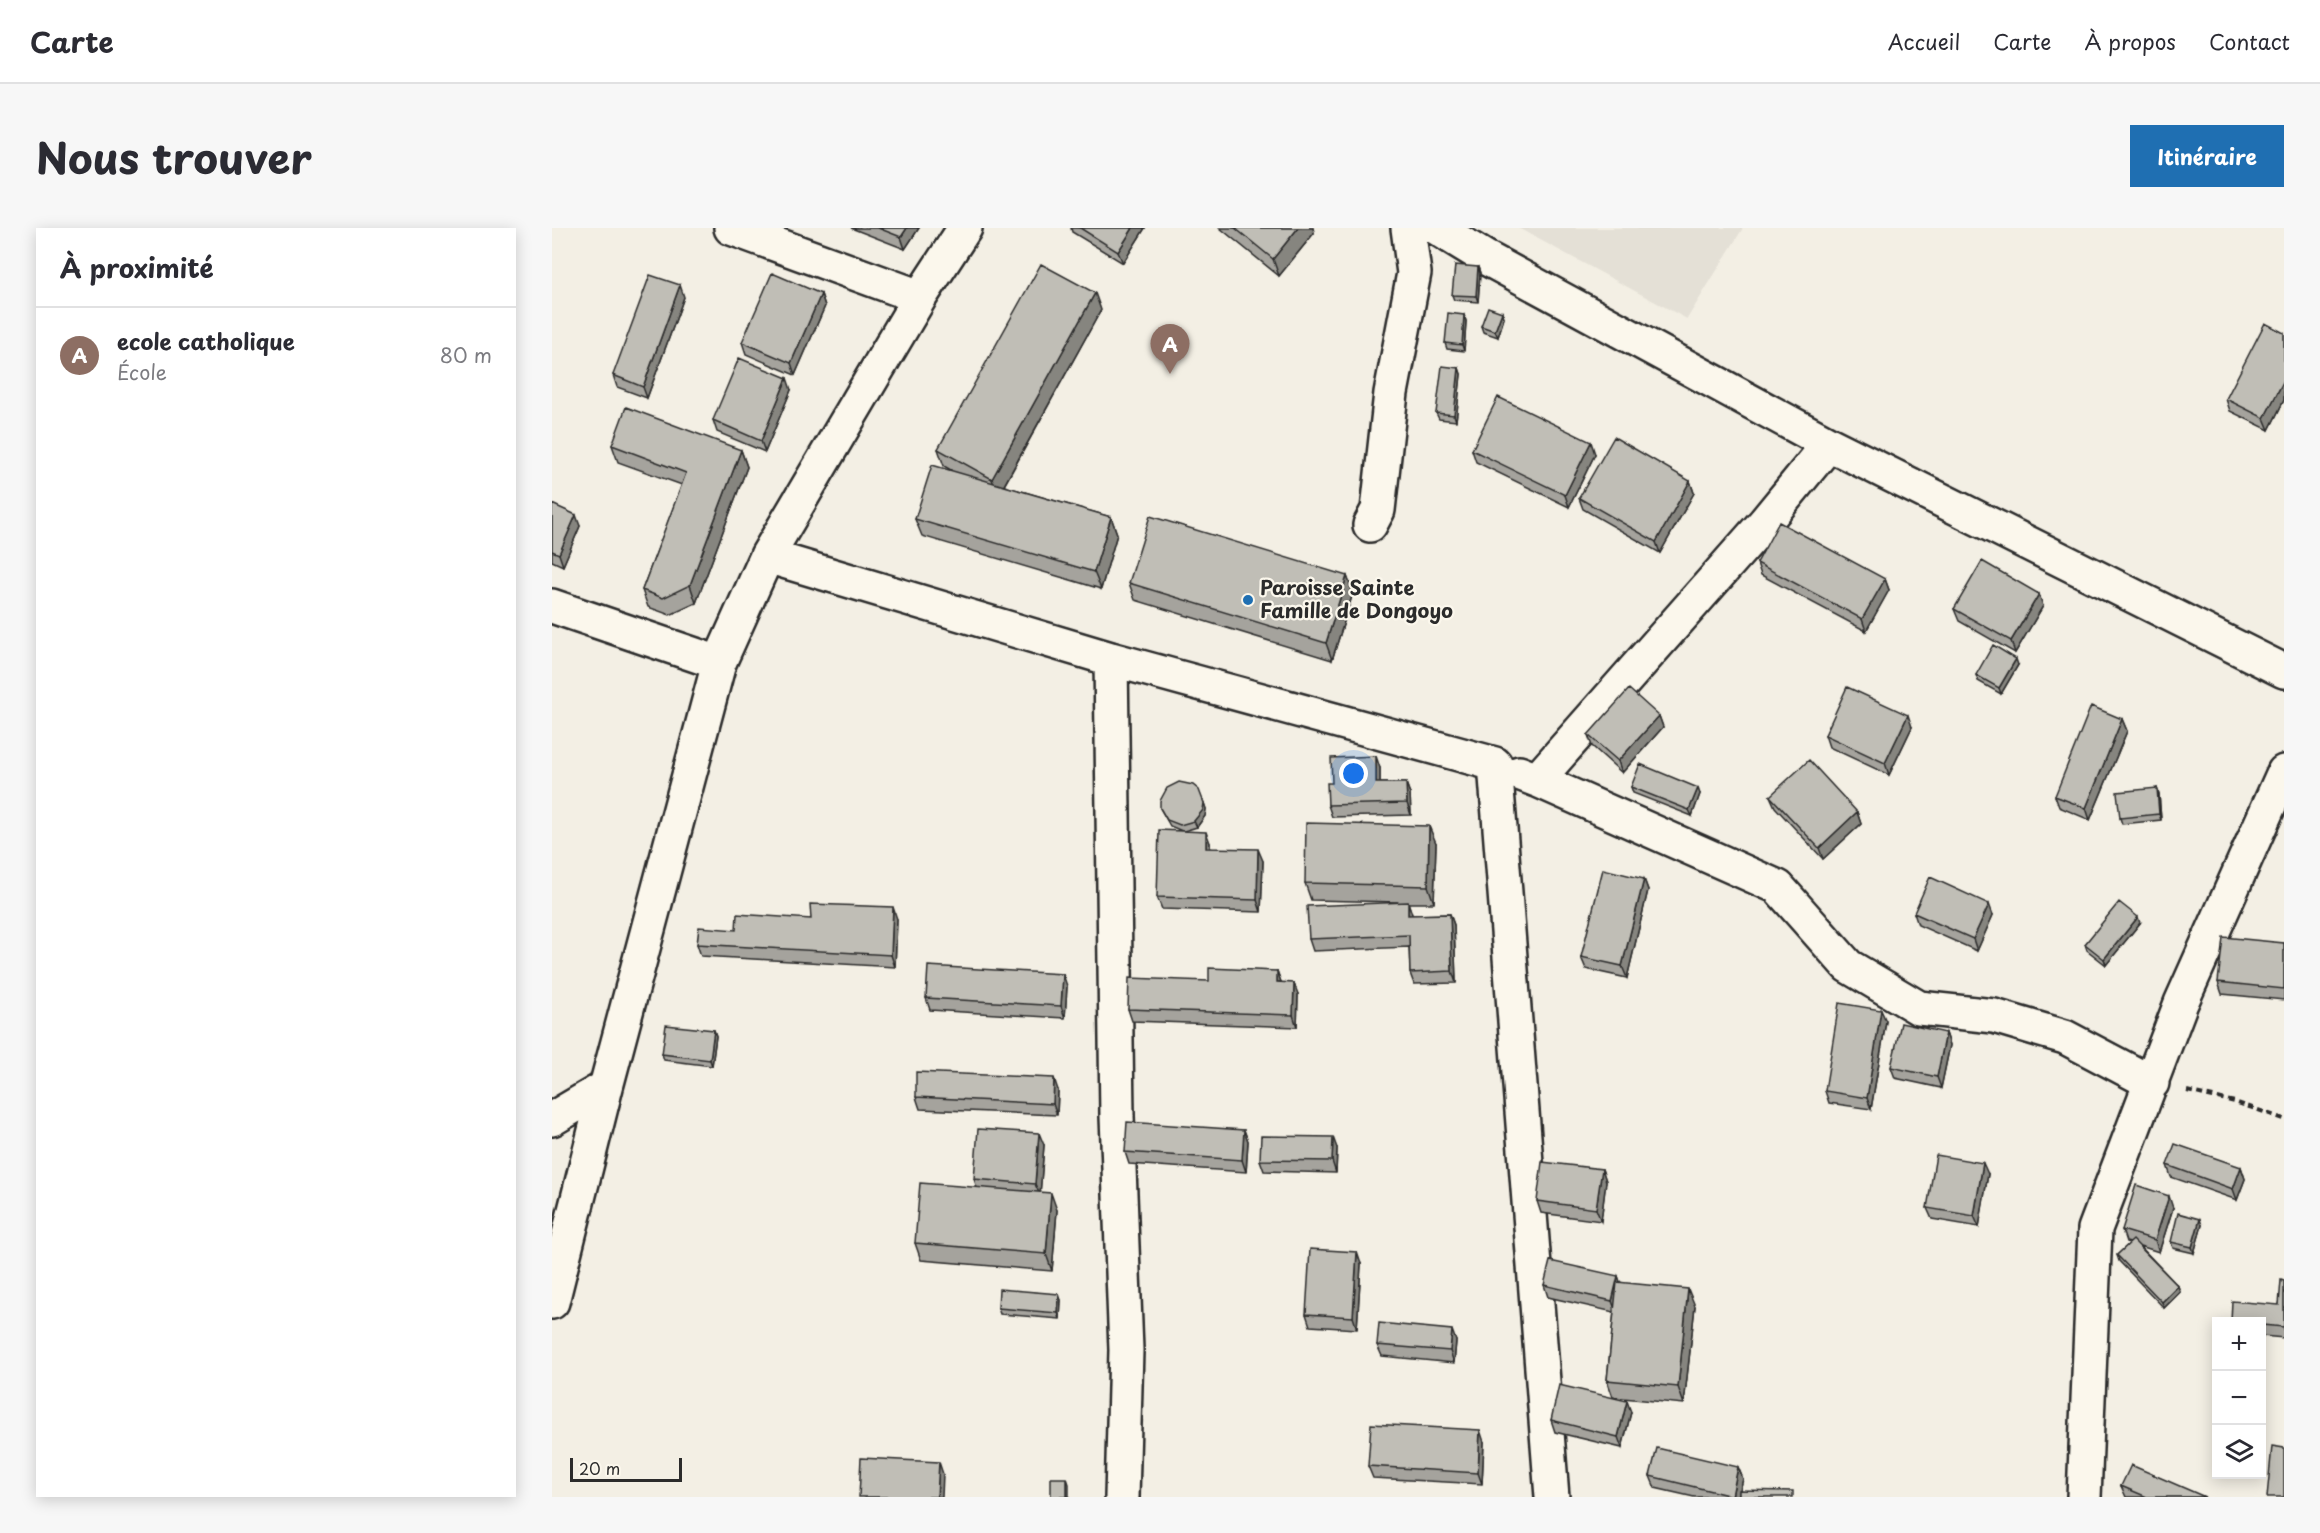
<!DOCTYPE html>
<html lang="fr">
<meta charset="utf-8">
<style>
body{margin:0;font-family:"Playpen Sans",sans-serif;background:#f7f7f7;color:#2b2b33}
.controls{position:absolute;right:18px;bottom:18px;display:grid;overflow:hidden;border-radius:0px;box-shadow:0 3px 15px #0003}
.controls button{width:54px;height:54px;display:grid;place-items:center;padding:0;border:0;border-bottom:2px solid #e1e1e2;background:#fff;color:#2b2b33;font:30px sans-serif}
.scale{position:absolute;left:18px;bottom:15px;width:112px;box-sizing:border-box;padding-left:6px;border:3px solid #2b2b2b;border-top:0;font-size:16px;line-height:21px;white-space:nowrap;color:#2b2b2b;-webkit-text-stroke:4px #fbf7ec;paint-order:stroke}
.you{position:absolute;left:802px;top:546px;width:21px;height:21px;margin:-15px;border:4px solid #fff;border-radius:50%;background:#1a73e8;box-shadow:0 0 0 9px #1a73e833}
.badge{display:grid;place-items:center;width:39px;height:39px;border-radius:50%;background:#1f6fb2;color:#fff;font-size:20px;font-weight:700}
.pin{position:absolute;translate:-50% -50px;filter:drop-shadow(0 2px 3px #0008)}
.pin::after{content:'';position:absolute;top:32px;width:21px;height:18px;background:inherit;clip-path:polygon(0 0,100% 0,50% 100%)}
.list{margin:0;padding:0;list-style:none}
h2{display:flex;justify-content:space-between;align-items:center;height:78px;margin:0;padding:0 24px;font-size:26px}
h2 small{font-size:20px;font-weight:400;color:#7c7c81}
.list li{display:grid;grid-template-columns:39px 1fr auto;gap:18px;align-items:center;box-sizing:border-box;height:96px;padding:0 24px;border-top:2px solid #e1e1e2}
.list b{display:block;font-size:22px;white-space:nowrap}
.list p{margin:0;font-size:20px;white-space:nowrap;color:#7c7c81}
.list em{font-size:20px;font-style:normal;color:#7c7c81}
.icon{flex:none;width:33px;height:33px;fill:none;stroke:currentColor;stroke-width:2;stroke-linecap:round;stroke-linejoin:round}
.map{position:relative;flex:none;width:1732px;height:1269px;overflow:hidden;border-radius:0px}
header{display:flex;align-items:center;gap:36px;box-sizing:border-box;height:84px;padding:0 30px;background:#fff;border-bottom:2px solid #e1e1e2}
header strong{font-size:28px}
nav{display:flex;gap:33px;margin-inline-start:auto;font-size:21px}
.intro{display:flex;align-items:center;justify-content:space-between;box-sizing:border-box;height:144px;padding:0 36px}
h1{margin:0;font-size:42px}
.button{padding:15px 27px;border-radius:0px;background:#1f6fb2;color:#fff;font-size:21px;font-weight:700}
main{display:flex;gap:36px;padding:0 36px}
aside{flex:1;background:#fff;border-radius:0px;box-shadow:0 3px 15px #0003}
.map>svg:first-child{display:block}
.built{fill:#e4e0d6}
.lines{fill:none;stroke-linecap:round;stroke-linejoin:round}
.minor-casing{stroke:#2b2b2b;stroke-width:38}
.path{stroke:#2b2b2b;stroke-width:4;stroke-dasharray:6 4.5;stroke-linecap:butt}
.minor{stroke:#fbf7ec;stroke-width:33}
.wall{fill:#a5a39d;stroke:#2b2b2b;stroke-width:1.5}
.shaded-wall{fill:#86857f;stroke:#2b2b2b;stroke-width:1.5}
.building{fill:#c0beb6;stroke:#2b2b2b;stroke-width:1.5}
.poi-dot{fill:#1f6fb2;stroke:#fbf7ec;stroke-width:2}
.labels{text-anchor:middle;stroke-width:4.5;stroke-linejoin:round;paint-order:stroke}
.poi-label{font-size:20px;font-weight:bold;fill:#2b2b2b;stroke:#fbf7ec;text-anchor:start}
</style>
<header>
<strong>Carte</strong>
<nav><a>Accueil</a><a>Carte</a><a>À propos</a><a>Contact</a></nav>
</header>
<div class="intro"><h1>Nous trouver</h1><a class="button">Itinéraire</a></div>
<main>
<aside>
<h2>À proximité<small></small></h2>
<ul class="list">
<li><span class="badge" style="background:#8d6e63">A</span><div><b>ecole catholique</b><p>École</p></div><em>80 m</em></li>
</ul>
</aside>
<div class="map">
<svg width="1732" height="1269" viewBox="0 0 1732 1269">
<rect width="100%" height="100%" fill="#f3efe4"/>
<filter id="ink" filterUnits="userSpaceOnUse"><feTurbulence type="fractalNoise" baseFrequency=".0167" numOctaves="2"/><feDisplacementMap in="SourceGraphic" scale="12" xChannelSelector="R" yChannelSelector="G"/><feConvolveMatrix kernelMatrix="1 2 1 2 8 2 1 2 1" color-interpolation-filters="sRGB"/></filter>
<g filter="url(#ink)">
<!-- built -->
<path class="built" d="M 966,0 L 1191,0 L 1135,91 Z"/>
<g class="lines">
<!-- minor casing -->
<g class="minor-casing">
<path id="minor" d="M 179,0 L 368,69
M 885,0 L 934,30 L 1277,216 L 1732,443
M 818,297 L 826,282 L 839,165 L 862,45 L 856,0
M 215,328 L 559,431 L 943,536 L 1000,1269
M 0,378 L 167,435
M 559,431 L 565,888 L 574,1122 L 570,1269
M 967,545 L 985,552 L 1213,294 L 1277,216
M 985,552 L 1226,659 L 1296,738 L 1367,780 L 1442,788 L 1513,809 L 1600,855
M 0,891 L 54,859
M 0,1074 L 54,859 L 167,435 L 215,328 L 368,69 L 413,0
M 1532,1269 L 1543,1001 L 1629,775 L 1732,544"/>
</g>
<!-- path -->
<path class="path" d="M 1635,863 L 1683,874 L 1732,891"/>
<!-- minor -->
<use href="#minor" class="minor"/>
</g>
<!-- wall -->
<path class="wall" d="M 299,0 L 367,0 L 353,21 Z
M 519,0 L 593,0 L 571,35 L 520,4 Z
M 668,0 L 761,0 L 762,5 L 727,48 Z
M 926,39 L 928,45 L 926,74 L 902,72 L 900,67 Z
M 269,66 L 273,78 L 243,147 L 194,126 L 190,114 Z
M 132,69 L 95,170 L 65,159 L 61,147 Z
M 549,82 L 452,258 L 559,289 L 565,306 L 549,361 L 370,308 L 363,291 L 399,242 L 392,238 L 386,221 Z
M 950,84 L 952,90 L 946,109 L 931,104 L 929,98 Z
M 912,87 L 914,93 L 912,123 L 895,121 L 893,115 Z
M 1732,105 L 1732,172 L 1717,202 L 1678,183 L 1674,171 Z
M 907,140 L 909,146 L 904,193 L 887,191 L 884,185 Z
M 239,162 L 213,224 L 165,204 L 161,192 Z
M 60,217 L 189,222 L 195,239 L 144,375 L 118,387 L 96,379 L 90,362 L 130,257 L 66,234 Z
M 920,222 L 1043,226 L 1017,279 L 924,234 Z
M 1138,253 L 1142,265 L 1108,325 L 1031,281 L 1027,270 Z
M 0,276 L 28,298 L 11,338 L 0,333 Z
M 1205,335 L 1333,351 L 1337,362 L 1314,403 L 1209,347 Z
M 795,348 L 801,365 L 780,432 L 583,372 L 577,355 Z
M 1491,378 L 1463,425 L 1407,393 L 1402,381 Z
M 1466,437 L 1449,466 L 1426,453 L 1424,447 Z
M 1107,488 L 1111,499 L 1070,545 L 1040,518 L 1036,507 Z
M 1570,491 L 1575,503 L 1538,592 L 1507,579 L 1503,568 Z
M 1360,499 L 1337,547 L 1277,519 L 1273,507 Z
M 828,540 L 828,555 L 854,555 L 858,566 L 859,587 L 780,589 L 776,577 L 780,555 Z
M 1079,559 L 1148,566 L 1140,588 L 1081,565 Z
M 1605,560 L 1607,566 L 1609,592 L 1570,596 L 1568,590 Z
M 1218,568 L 1305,584 L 1309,596 L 1271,631 L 1223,579 Z
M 652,575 L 654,581 L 653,588 L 645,599 L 632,603 L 658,615 L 658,620 L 711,633 L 709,684 L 610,681 L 605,669 L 630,603 L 618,598 L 608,580 Z
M 884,615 L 882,675 L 856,675 L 860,687 L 898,686 L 902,697 L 904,755 L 862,756 L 858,745 L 857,719 L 761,723 L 757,711 L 846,674 L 759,672 L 753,655 Z
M 1092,651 L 1096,662 L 1075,750 L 1034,741 L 1029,729 Z
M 1362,685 L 1441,687 L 1425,723 L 1366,697 Z
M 259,691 L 345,691 L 343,739 L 149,728 L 145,716 Z
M 1588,695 L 1554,737 L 1535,722 L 1533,716 Z
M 1732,715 L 1732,772 L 1670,766 L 1666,754 Z
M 725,743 L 729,754 L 746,766 L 745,799 L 580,793 L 576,781 Z
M 515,758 L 513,790 L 378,782 L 374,770 Z
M 1334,793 L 1319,881 L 1277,875 L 1273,863 Z
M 162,802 L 164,808 L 160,838 L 112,832 L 110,826 Z
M 1394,805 L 1398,817 L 1389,860 L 1343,850 L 1339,839 Z
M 506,862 L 505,887 L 368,881 L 364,869 Z
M 692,902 L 696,913 L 694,944 L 577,936 L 573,924 Z
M 492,917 L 488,965 L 505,982 L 500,1043 L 369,1032 L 363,1015 L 425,960 L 422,951 Z
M 785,920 L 784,945 L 712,943 L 708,932 Z
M 1615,937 L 1689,939 L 1693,951 L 1685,972 L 1619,949 Z
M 1050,941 L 1054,953 L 1049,993 L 989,985 L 985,973 Z
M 1436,946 L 1427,999 L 1380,991 L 1375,980 Z
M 1621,980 L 1607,1024 L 1588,1018 L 1626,1058 L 1628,1064 L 1612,1080 L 1567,1033 L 1565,1027 L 1578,1015 L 1574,1014 L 1570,1002 Z
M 1650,997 L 1642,1025 L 1621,1020 L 1619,1014 Z
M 809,1036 L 805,1101 L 758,1098 L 754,1086 Z
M 1066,1048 L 1068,1054 L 1143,1078 L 1132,1176 L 1061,1169 L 1055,1152 L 1062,1084 L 996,1069 L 992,1057 Z
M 1732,1053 L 1732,1110 L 1710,1108 L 1710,1094 L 1727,1077 Z
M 509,1072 L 508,1091 L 448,1086 L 446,1080 Z
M 904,1113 L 902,1135 L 830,1128 L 825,1117 Z
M 1079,1184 L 1070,1220 L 1003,1204 L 999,1192 Z
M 932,1214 L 930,1256 L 821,1250 L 816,1238 Z
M 1186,1239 L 1191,1251 L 1186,1269 L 1142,1269 L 1103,1260 L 1098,1248 Z
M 1569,1258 L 1653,1269 L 1574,1269 Z"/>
<!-- shaded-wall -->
<path class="shaded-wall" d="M 355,0 L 367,0 L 353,21 L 349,9 Z
M 581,0 L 593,0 L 571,35 L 566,24 Z
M 746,0 L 761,0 L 762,5 L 727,48 L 721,31 Z
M 926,39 L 928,45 L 926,74 L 924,68 Z
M 128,57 L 132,69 L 95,170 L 91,159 Z
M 543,65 L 549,82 L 446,268 L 440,251 Z
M 269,66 L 273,78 L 243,147 L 239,135 Z
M 950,84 L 952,90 L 946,109 L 943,103 Z
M 912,87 L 914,93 L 912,123 L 910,117 Z
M 907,140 L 909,146 L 904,193 L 902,187 Z
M 235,150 L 239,162 L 213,224 L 209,213 Z
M 1732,152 L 1732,172 L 1717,202 L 1712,190 Z
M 1039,214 L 1043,226 L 1017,279 L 1013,267 Z
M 189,222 L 195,239 L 144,375 L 138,357 Z
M 1138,253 L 1142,265 L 1108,325 L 1104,314 Z
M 24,287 L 28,298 L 11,338 L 7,326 Z
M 559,289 L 565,306 L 549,361 L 542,344 Z
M 795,348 L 801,365 L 780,432 L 774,415 Z
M 1333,351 L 1337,362 L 1314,403 L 1310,391 Z
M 1487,366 L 1491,378 L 1463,425 L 1459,413 Z
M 1464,431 L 1466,437 L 1449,466 L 1447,460 Z
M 1356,487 L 1360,499 L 1337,547 L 1333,535 Z
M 1107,488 L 1111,499 L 1070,545 L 1066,533 Z
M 1570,491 L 1575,503 L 1538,592 L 1534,580 Z
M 824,528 L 828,540 L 828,567 L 824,555 Z
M 854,555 L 858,566 L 859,587 L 855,575 Z
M 1146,560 L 1148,566 L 1140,588 L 1137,582 Z
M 1605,560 L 1607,566 L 1609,592 L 1607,586 Z
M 652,575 L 654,581 L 653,588 L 645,599 L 642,593 Z
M 1305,584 L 1309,596 L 1271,631 L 1267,620 Z
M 877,598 L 884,615 L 882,675 L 876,658 Z
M 654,604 L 658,615 L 658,631 L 654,620 Z
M 706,621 L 711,633 L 709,684 L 705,672 Z
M 1092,651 L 1096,662 L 1075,750 L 1070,738 Z
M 856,674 L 860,686 L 860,699 L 856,687 Z
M 1437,676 L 1441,687 L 1425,723 L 1421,711 Z
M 341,679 L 345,691 L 343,739 L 339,727 Z
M 898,686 L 902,697 L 904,755 L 900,743 Z
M 1586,689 L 1588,695 L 1554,737 L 1552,731 Z
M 725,743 L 729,754 L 725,754 Z
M 511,746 L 515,758 L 513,790 L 509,778 Z
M 742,755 L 746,766 L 745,799 L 741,787 Z
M 1329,782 L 1334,793 L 1319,881 L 1315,870 Z
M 162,802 L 164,808 L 160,838 L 158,832 Z
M 1394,805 L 1398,817 L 1389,860 L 1385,849 Z
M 502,850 L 506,862 L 505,887 L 501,876 Z
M 692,902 L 696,913 L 694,944 L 690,932 Z
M 487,905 L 492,917 L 488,967 L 483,956 Z
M 781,909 L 785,920 L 784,945 L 780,933 Z
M 1431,935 L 1436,946 L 1427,999 L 1422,988 Z
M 1689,939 L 1693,951 L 1685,972 L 1681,961 Z
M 1050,941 L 1054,953 L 1049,993 L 1044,981 Z
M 499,965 L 505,982 L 500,1043 L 494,1026 Z
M 1617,968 L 1621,980 L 1607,1024 L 1603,1012 Z
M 1648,991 L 1650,997 L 1642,1025 L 1640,1019 Z
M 805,1024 L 809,1036 L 805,1101 L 801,1089 Z
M 1066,1048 L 1070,1060 L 1064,1084 L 1060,1073 Z
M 1626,1058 L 1628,1064 L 1612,1080 L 1610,1074 Z
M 1136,1061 L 1143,1078 L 1132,1176 L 1126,1159 Z
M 507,1066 L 509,1072 L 508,1091 L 506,1085 Z
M 900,1102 L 904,1113 L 902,1135 L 898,1123 Z
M 1075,1173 L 1079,1184 L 1070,1220 L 1066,1209 Z
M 928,1202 L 932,1214 L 930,1256 L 926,1245 Z
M 387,1234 L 391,1246 L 390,1269 L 385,1269 Z
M 1186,1239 L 1191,1251 L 1186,1269 L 1180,1269 L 1180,1268 Z
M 515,1250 L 517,1256 L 517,1269 L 515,1269 Z"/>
<!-- building -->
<path class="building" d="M 326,0 L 355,0 L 349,9 Z
M 528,0 L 581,0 L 566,24 Z
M 683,0 L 746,0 L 721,31 Z
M 489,36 L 543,65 L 440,251 L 386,221 Z
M 903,37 L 926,39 L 924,68 L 900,67 Z
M 220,45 L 269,66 L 239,135 L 190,114 Z
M 98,47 L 128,57 L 91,159 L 61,147 Z
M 936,79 L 950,84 L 943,103 L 929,98 Z
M 896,85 L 912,87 L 910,117 L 893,115 Z
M 1713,95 L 1732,105 L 1732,152 L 1712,190 L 1674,171 Z
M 187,130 L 235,150 L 209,213 L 161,192 Z
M 890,138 L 907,140 L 902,187 L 884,185 Z
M 946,169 L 1039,214 L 1013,267 L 920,222 Z
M 74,179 L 189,222 L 138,357 L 111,370 L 90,362 L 134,245 L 60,217 Z
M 1062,209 L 1138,253 L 1104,314 L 1027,270 Z
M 380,237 L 559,289 L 542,344 L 363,291 Z
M 0,276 L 24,287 L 7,326 L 0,323 Z
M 598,288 L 795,348 L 774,415 L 577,355 Z
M 1227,294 L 1333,351 L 1310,391 L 1205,335 Z
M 1430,333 L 1487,366 L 1459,413 L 1402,381 Z
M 1441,417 L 1464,431 L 1447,460 L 1424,447 Z
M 1295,459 L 1356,487 L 1333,535 L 1273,507 Z
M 1077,461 L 1107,488 L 1066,533 L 1036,507 Z
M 1539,478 L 1570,491 L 1534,580 L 1503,568 Z
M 824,528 L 824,555 L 854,555 L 855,575 L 776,577 L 775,555 L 780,555 L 779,530 Z
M 1257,532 L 1305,584 L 1267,620 L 1218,568 Z
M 1088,536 L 1146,560 L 1137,582 L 1079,559 Z
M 627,554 L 641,557 L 647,562 L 652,575 L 651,582 L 642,593 L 628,597 L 615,592 L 608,580 L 608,573 L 615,560 Z
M 1605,560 L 1607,586 L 1568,590 L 1565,564 Z
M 754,595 L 877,598 L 876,658 L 753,655 Z
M 607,602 L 654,604 L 654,620 L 706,621 L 705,672 L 605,669 Z
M 1051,641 L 1092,651 L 1070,738 L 1029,729 Z
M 1378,649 L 1437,676 L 1421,711 L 1362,685 Z
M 856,674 L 856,687 L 898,686 L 900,743 L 858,745 L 857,707 L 757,711 L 755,678 Z
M 1567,674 L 1586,689 L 1552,731 L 1533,716 Z
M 258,676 L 341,679 L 339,727 L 145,716 L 147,699 L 184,702 L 185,686 L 259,691 Z
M 1671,709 L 1732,715 L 1732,761 L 1666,754 Z
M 376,738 L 511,746 L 509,778 L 374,770 Z
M 657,740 L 725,743 L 725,754 L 742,755 L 741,787 L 576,781 L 577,750 L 657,753 Z
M 1287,775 L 1329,782 L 1315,870 L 1273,863 Z
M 1349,795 L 1394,805 L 1385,849 L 1339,839 Z
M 114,797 L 162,802 L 158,832 L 110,826 Z
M 364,844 L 502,850 L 501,876 L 364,869 Z
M 575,894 L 692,902 L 690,932 L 573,924 Z
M 426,901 L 487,905 L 483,956 L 422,951 Z
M 709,908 L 781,909 L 780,933 L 708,932 Z
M 1623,916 L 1689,939 L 1681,961 L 1615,937 Z
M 1384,927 L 1431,935 L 1422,988 L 1375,980 Z
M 990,934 L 1050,941 L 1044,981 L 985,973 Z
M 368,955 L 499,965 L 494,1026 L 363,1015 Z
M 1584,957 L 1617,968 L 1603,1012 L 1570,1002 Z
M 1626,985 L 1648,991 L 1640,1019 L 1619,1014 Z
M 1581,1012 L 1626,1058 L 1610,1074 L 1565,1027 Z
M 758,1021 L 805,1024 L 801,1089 L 754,1086 Z
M 998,1033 L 1066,1048 L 1060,1073 L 992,1057 Z
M 1729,1052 L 1732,1053 L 1732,1099 L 1710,1097 L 1710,1094 L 1679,1094 L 1680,1073 L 1727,1077 Z
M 1065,1054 L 1136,1061 L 1126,1159 L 1055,1152 Z
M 447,1061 L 507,1066 L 506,1085 L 446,1080 Z
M 827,1095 L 900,1102 L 898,1123 L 825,1117 Z
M 1007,1157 L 1075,1173 L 1066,1209 L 999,1192 Z
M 819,1196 L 928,1202 L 926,1245 L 816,1238 Z
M 1720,1218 L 1732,1220 L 1732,1269 L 1715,1269 Z
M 1105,1220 L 1186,1239 L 1180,1268 L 1098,1248 Z
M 309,1230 L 387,1234 L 385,1269 L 307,1269 Z
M 1579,1237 L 1653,1269 L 1595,1269 L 1569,1258 Z
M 499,1250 L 515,1250 L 515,1269 L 499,1269 Z
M 1187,1262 L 1241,1263 L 1241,1269 L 1187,1269 Z"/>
</g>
<!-- markers -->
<circle class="poi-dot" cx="696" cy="372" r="6"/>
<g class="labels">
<!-- poi labels -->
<g class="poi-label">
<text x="708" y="367">Paroisse Sainte<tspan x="708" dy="23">Famille de Dongoyo</tspan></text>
</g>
</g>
</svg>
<div class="controls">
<button>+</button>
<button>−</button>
<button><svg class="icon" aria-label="layers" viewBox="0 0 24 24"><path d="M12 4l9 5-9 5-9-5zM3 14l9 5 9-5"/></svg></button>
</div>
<div class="scale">20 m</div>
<div class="you"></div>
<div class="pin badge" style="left:618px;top:146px;background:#8d6e63">A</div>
</div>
</main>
